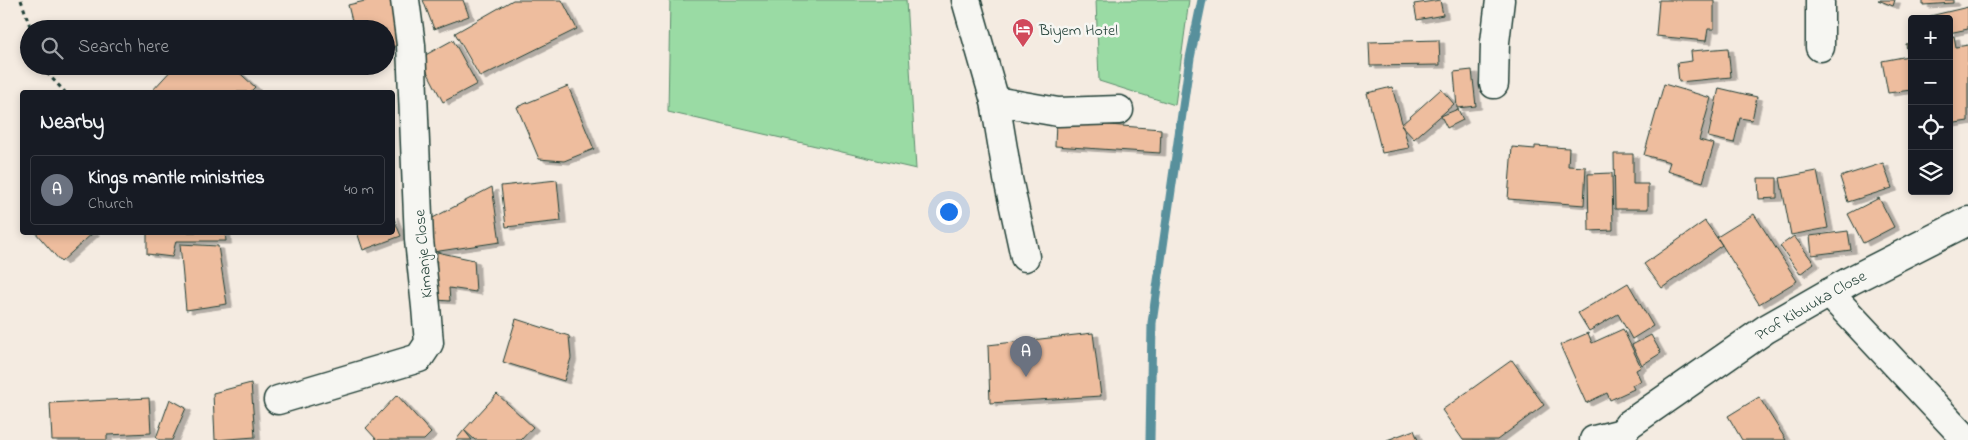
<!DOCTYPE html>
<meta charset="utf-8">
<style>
body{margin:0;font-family:"Indie Flower",sans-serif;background:#20242c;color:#f1f3f6}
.controls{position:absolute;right:15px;top:15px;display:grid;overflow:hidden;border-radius:5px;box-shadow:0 2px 8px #0003}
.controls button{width:45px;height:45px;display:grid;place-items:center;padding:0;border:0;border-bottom:1px solid #363941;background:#171b24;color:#f1f3f6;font:25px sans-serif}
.you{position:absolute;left:948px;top:211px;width:18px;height:18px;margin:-12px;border:4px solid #fff;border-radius:50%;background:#1a73e8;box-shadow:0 0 0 8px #1a73e833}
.badge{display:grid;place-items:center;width:32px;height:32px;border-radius:50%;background:#d1495b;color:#fff;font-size:16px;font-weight:700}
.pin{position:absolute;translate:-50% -41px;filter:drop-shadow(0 1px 2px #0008)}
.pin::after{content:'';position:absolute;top:26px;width:18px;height:15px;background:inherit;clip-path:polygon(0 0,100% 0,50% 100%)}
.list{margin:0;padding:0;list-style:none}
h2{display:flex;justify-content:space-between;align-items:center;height:65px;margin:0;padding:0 20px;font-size:21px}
h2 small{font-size:16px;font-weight:400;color:#9ea1a6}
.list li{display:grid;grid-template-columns:32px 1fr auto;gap:15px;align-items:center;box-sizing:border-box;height:70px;margin:0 10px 10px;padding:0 10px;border:1px solid #363941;border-radius:5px}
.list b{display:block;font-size:19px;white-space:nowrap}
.list p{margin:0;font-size:16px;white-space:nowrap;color:#9ea1a6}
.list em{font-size:16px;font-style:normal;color:#9ea1a6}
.icon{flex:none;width:28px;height:28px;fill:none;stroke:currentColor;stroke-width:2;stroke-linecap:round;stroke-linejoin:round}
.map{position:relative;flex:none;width:1968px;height:440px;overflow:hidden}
.search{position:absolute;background:#171b24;box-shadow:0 2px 8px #0003;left:20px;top:20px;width:375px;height:55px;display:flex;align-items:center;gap:12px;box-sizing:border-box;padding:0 18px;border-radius:28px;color:#9ea1a6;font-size:19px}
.panel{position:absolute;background:#171b24;box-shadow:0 2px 8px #0003;left:20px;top:90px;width:375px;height:145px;border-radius:5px}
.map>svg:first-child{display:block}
.green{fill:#9adba4;stroke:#5c8c6c}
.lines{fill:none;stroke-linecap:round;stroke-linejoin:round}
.stream{stroke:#59909c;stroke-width:9}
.building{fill:#eebd9e;stroke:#1f3d34;filter:url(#shadow)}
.minor-casing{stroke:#1f3d34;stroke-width:31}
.path{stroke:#1f3d34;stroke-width:3;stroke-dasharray:4 4;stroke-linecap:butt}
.minor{stroke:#f6f6f2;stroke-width:28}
.labels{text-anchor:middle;stroke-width:5;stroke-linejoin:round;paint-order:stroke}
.poi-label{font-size:16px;fill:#1f3d34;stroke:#f6f6f2;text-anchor:start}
.street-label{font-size:16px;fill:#1f3d34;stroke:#f6f6f2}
</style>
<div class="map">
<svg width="1968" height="440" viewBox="0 0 1968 440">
<defs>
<filter id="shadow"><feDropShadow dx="5.5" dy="3" stdDeviation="0" flood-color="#0004"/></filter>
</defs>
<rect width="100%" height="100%" fill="#f4ebe1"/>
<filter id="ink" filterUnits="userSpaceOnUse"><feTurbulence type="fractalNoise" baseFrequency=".02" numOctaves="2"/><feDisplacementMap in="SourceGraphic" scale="10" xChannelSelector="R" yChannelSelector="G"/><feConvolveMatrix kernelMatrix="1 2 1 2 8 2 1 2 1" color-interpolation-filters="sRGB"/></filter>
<g filter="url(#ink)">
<!-- green -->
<path class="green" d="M 670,0 L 906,0 L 916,169 L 668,112 Z
M 1096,0 L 1189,0 L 1175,105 L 1099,81 Z"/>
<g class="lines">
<!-- stream -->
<path class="stream" d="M 1150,440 L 1152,323 L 1190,58 L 1202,0"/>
</g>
<!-- building -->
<path class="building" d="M 369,0 L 397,0 L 409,43 L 386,48 L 386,29 L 354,29 L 348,5 Z
M 423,0 L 463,0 L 469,16 L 434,29 Z
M 513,0 L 562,0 L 577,29 L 480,77 L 455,33 Z
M 1440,0 L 1443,15 L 1417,20 L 1414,4 Z
M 1659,0 L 1714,0 L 1714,29 L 1708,29 L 1706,41 L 1656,36 Z
M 1878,0 L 1895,0 L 1893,6 Z
M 1923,0 L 1953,0 L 1953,3 L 1923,5 Z
M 1968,7 L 1968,29 L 1949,33 L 1949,19 L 1931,19 L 1930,16 Z
M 1954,36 L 1956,47 L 1968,45 L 1968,121 L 1949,124 L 1949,37 Z
M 453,40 L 477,84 L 443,102 L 420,58 Z
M 1439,40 L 1440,65 L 1370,66 L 1369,42 Z
M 1912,43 L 1912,95 L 1911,90 L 1888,93 L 1882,61 L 1908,56 L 1906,44 Z
M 1728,48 L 1731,77 L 1679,82 L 1677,63 L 1692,61 L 1691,51 Z
M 175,66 L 232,66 L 255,87 L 250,92 L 151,92 Z
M 1472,70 L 1476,106 L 1457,108 L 1454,72 Z
M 1664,84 L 1711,98 L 1699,140 L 1714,144 L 1703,182 L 1667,171 L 1670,162 L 1644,155 Z
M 568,86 L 594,149 L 564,161 L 539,159 L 517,107 Z
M 1392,87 L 1409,148 L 1382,153 L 1367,93 Z
M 1719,88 L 1757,97 L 1752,120 L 1740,118 L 1734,143 L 1708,137 Z
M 1441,89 L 1454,104 L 1414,139 L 1401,125 Z
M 1458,109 L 1463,120 L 1447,128 L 1441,116 Z
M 1056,121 L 1161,129 L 1160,153 L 1055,146 Z
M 1535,146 L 1569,148 L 1568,166 L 1586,167 L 1584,205 L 1508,199 L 1512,147 L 1535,149 Z
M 1614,154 L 1633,154 L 1633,184 L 1648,184 L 1648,209 L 1615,209 Z
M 1883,163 L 1892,188 L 1848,202 L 1840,177 Z
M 1817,171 L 1828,228 L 1791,235 L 1780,178 Z
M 1612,173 L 1613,230 L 1589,231 L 1588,174 Z
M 1758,178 L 1777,178 L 1777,198 L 1759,199 Z
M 557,180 L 561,221 L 506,227 L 501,186 Z
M 492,187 L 500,242 L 433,252 L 427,221 Z
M 1879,198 L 1894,227 L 1863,243 L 1848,214 Z
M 392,214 L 401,236 L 363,250 L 357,232 L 392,232 Z
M 1754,214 L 1797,281 L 1759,304 L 1717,237 Z
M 1705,221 L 1722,245 L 1662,288 L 1644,264 Z
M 1848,231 L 1851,250 L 1812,255 L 1810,236 Z
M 35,232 L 94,232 L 61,262 Z
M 147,232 L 225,232 L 226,241 L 176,241 L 172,257 L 147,254 Z
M 1794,236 L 1814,263 L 1800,274 L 1780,246 Z
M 180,244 L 218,246 L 227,304 L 186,310 Z
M 437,252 L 474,260 L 476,292 L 449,288 L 450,301 L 436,300 Z
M 1628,283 L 1653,326 L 1632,339 L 1618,314 L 1589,331 L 1578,313 Z
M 516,319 L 569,336 L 571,358 L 564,381 L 503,362 Z
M 1623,329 L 1641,367 L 1636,370 L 1641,381 L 1632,385 L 1634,389 L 1610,400 L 1607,393 L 1586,403 L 1560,345 L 1588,333 L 1592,343 Z
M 1093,333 L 1101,396 L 990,403 L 988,345 Z
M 1651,335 L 1661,353 L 1642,365 L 1632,345 Z
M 1512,360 L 1544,405 L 1497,440 L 1463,440 L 1442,410 Z
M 251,383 L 255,437 L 215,440 L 213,393 Z
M 497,394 L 533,427 L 521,440 L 475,440 L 464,430 Z
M 397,395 L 431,433 L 424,440 L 377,440 L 366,428 Z
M 1759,397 L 1786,440 L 1742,440 L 1728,416 Z
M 149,398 L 151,433 L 107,435 L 107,440 L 52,440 L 50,403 Z
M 170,399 L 186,408 L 172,440 L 160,440 L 156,438 Z
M 464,430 L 472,440 L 456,440 Z
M 1414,430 L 1418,440 L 1387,440 Z"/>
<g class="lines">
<!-- minor casing -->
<g class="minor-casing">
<g id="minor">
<path d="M 966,0 L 995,101 L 1008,179 L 1025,257"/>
<path d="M 1820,0 L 1820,47"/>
<path d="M 1494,84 L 1495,42 L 1500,0"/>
<path d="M 995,101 L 1058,112 L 1119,110"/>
<path d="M 1829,293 L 1967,440"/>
<path d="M 278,400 L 419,358 L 429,343 L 426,307 L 419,240 L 411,45 L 405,0"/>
<path d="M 1594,440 L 1622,433"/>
<path id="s1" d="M 1619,440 L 1628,425 L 1766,329 L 1850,281 L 1968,221"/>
</g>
</g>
<!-- path -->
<path class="path" d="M 21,0 L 31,29
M 43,66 L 45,71 L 65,92"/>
<!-- minor -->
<use href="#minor" class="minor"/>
</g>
</g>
<!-- icons -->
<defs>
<g id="hotel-pin" transform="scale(1.125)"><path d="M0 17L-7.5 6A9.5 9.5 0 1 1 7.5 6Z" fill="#d1495b" stroke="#f6f6f2"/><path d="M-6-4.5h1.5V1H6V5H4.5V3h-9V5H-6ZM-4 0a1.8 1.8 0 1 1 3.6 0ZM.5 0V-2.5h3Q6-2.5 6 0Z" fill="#fff"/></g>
</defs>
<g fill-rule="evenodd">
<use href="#hotel-pin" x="1023" y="29"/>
</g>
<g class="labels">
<!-- poi labels -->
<g class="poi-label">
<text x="1039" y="35">Biyem Hotel</text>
</g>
<!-- street labels -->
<g class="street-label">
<text transform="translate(422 254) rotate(-95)" y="6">Kimanje Close</text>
<text dy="6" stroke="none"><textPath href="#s1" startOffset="236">Prof Kibuuka Close</textPath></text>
</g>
</g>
</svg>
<div class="controls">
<button>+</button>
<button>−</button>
<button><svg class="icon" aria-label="locate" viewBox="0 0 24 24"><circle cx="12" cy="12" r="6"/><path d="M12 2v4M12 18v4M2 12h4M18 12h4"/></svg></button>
<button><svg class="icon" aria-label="layers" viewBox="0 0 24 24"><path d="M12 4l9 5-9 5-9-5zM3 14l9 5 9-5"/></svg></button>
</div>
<div class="you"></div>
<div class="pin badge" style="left:1026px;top:377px;background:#6b7280">A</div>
<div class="search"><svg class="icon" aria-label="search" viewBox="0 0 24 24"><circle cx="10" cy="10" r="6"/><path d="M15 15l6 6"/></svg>Search here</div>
<section class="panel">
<h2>Nearby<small></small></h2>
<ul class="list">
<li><span class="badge" style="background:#6b7280">A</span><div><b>Kings mantle ministries</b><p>Church</p></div><em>40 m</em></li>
</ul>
</section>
</div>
